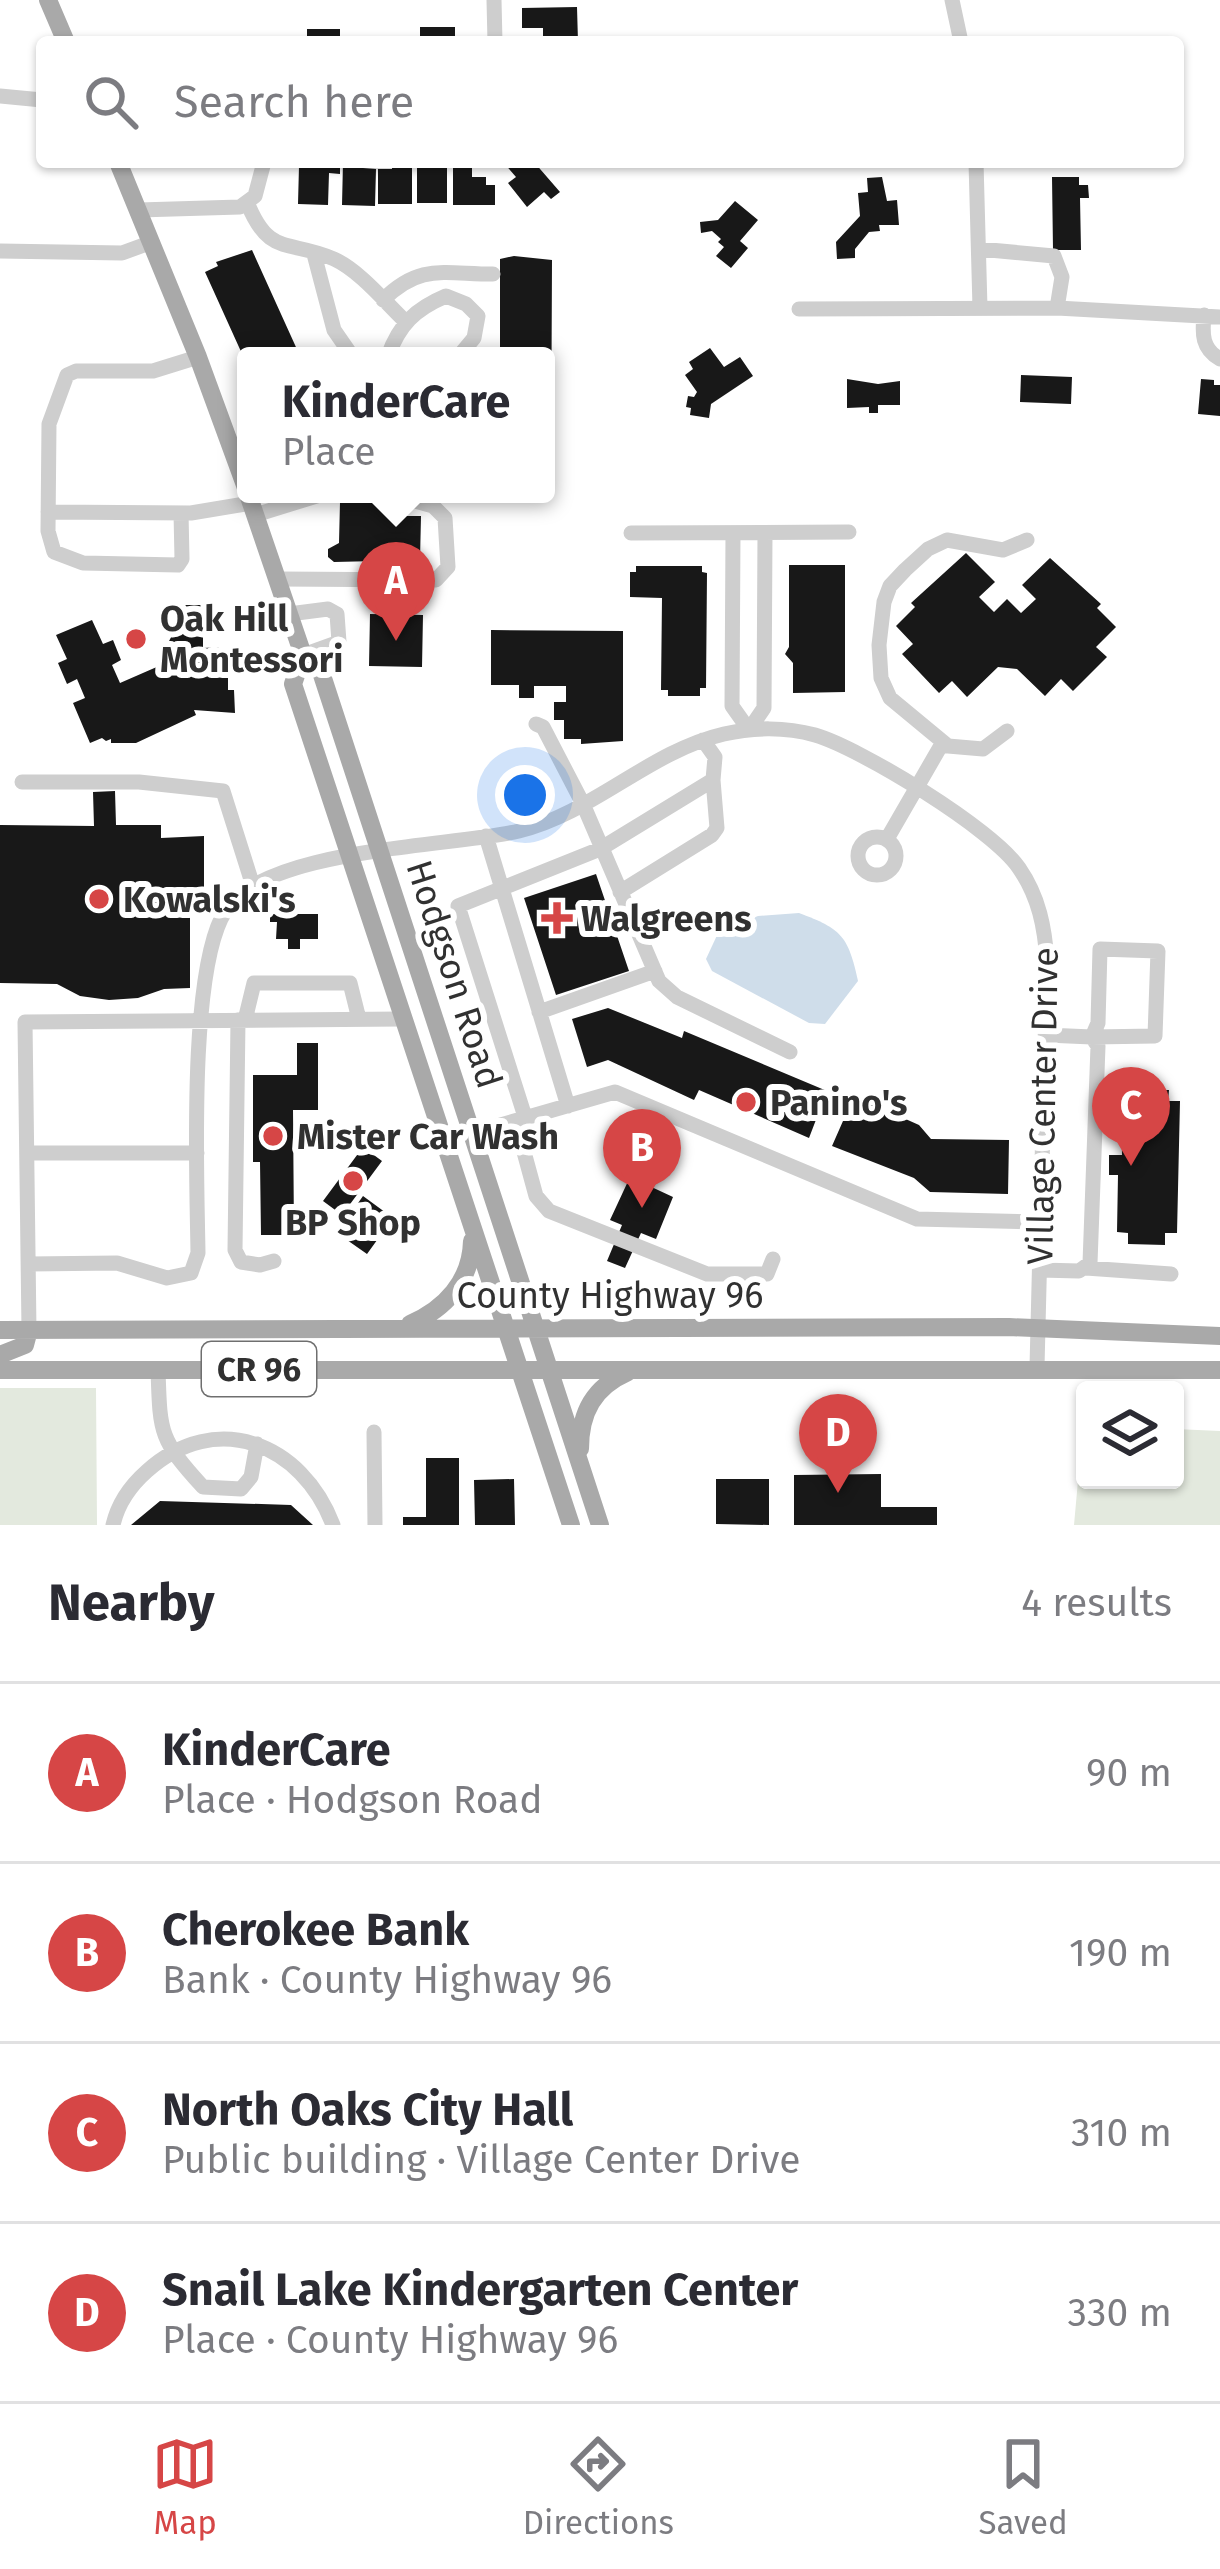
<!DOCTYPE html>
<meta charset="utf-8">
<style>
body{margin:0;font-family:"Fira Sans",sans-serif;background:#f7f7f7;color:#2b2b33}
.controls{position:absolute;right:36px;bottom:36px;display:grid;overflow:hidden;border-radius:12px;box-shadow:0 3px 9px #0004}
.controls button{width:108px;height:108px;display:grid;place-items:center;padding:0;border:0;border-bottom:3px solid #e1e1e2;background:#fff;color:#2b2b33;font:60px sans-serif}
.you{position:absolute;left:525px;top:795px;width:42px;height:42px;margin:-30px;border:9px solid #fff;border-radius:50%;background:#1a73e8;box-shadow:0 0 0 18px #1a73e833}
.badge{display:grid;place-items:center;width:78px;height:78px;border-radius:50%;background:#d64646;color:#fff;font-size:39px;font-weight:700}
.pin{position:absolute;translate:-50% -99px;filter:drop-shadow(0 3px 6px #0008)}
.pin::after{content:'';position:absolute;top:63px;width:42px;height:36px;background:inherit;clip-path:polygon(0 0,100% 0,50% 100%)}
.popup{position:absolute;left:237px;top:347px;width:318px;height:156px;box-sizing:border-box;display:grid;place-content:center;border-radius:12px;background:#fff;filter:drop-shadow(0 3px 9px #0005);font-size:39px;white-space:nowrap;color:#7c7c81}
.popup b{font-size:45px;color:#2b2b33}
.popup::after{content:'';position:absolute;left:50%;top:100%;margin-left:-24px;border:24px solid transparent;border-top-color:#fff}
.list{margin:0;padding:0;list-style:none}
h2{display:flex;justify-content:space-between;align-items:center;height:156px;margin:0;padding:0 48px;font-size:51px}
h2 small{font-size:39px;font-weight:400;color:#7c7c81}
.list li{display:grid;grid-template-columns:78px 1fr auto;gap:36px;align-items:center;box-sizing:border-box;height:180px;padding:0 48px;border-top:3px solid #e1e1e2}
.list b{display:block;font-size:45px;white-space:nowrap}
.list p{margin:0;font-size:39px;white-space:nowrap;color:#7c7c81}
.list em{font-size:39px;font-style:normal;color:#7c7c81}
.icon{flex:none;width:66px;height:66px;fill:none;stroke:currentColor;stroke-width:2;stroke-linecap:round;stroke-linejoin:round}
.map{position:relative;flex:none;width:1220px;height:1525px;overflow:hidden}
.search{position:absolute;background:#fff;box-shadow:0 3px 9px #0004;left:36px;right:36px;top:36px;height:132px;display:flex;align-items:center;gap:30px;box-sizing:border-box;padding:0 42px;border-radius:12px;color:#7c7c81;font-size:45px}
.sheet{height:876px;background:#fff}
nav{display:flex;justify-content:space-around;align-items:center;box-sizing:border-box;height:168px;border-top:3px solid #e1e1e2;background:#fff;font-size:33px;color:#7c7c81}
nav a{display:grid;justify-items:center;gap:6px}
nav .on{color:#d64646}
.map>svg:first-child{display:block}
.green{fill:#e3e9de}
.water{fill:#cfddea}
.building{fill:#181818}
.lines{fill:none;stroke-linecap:round;stroke-linejoin:round}
.minor{stroke:#cecece;stroke-width:15}
.major{stroke:#a9a9a9;stroke-width:18}
.poi-dot{fill:#d64646;stroke:#fff;stroke-width:4.5}
.labels{text-anchor:middle;stroke-width:12;stroke-linejoin:round;paint-order:stroke}
.shield{fill:#fff;stroke:#6f6f6f;stroke-width:3}
.shield-label{font-size:33px;font-weight:bold;fill:#313131}
.poi-label{font-size:36px;font-weight:bold;fill:#313131;stroke:#fff;text-anchor:start}
.street-label{font-size:36px;fill:#313131;stroke:#fff}
</style>
<div class="map">
<svg width="1220" height="1525" viewBox="0 0 1220 1525">
<rect width="100%" height="100%" fill="#fff"/>
<!-- green -->
<path class="green" d="M 0,1388 L 96,1388 L 97,1525 L 0,1525 Z
M 1083,1425 L 1085,1480 L 1175,1480 L 1175,1429 L 1220,1431 L 1220,1525 L 1074,1525 Z"/>
<!-- water -->
<path class="water" d="M 799,913 C 842,929 848,936 858,981 L 825,1024 L 809,1023 L 712,971 L 706,959 L 719,931 L 758,916 Z"/>
<!-- building -->
<path class="building" d="M 577,7 L 578,42 L 543,42 L 543,28 L 522,28 L 522,8 Z
M 420,27 L 455,27 L 455,42 L 420,42 Z
M 307,29 L 340,29 L 340,42 L 307,42 Z
M 306,162 L 340,162 L 340,174 L 329,173 L 328,205 L 298,204 L 299,166 L 306,167 Z
M 343,162 L 363,162 L 363,168 L 376,169 L 375,206 L 342,205 Z
M 392,162 L 412,162 L 412,204 L 378,204 L 378,169 L 392,169 Z
M 424,162 L 447,162 L 447,203 L 417,203 L 417,168 L 424,168 Z
M 503,162 L 534,162 L 560,192 L 551,199 L 544,192 L 527,207 L 508,183 L 516,177 Z
M 453,163 L 472,163 L 472,177 L 486,177 L 486,185 L 495,185 L 495,205 L 453,205 Z
M 882,177 L 887,201 L 897,200 L 899,225 L 879,225 L 880,231 L 869,232 L 855,249 L 855,258 L 837,259 L 836,242 L 860,216 L 858,193 L 868,192 L 867,178 Z
M 1052,177 L 1079,177 L 1079,185 L 1088,185 L 1089,198 L 1080,198 L 1081,250 L 1053,250 Z
M 735,201 L 758,220 L 740,241 L 748,248 L 731,268 L 716,256 L 724,247 L 718,242 L 721,239 L 712,231 L 701,233 L 700,222 L 718,220 Z
M 252,250 L 300,356 L 243,356 L 205,272 L 218,266 L 216,262 Z
M 514,256 L 552,260 L 551,477 L 546,477 L 546,356 L 500,356 L 500,259 Z
M 710,348 L 724,367 L 740,357 L 753,376 L 711,404 L 709,418 L 690,415 L 691,408 L 686,407 L 688,396 L 694,397 L 697,392 L 685,375 L 693,369 L 689,362 Z
M 1021,375 L 1072,377 L 1071,404 L 1020,402 Z
M 847,379 L 878,384 L 900,381 L 900,405 L 878,405 L 878,413 L 869,413 L 869,407 L 847,408 Z
M 1201,379 L 1214,380 L 1214,385 L 1220,385 L 1220,416 L 1198,414 Z
M 340,502 L 399,502 L 399,516 L 421,516 L 420,560 L 334,562 L 328,557 L 328,549 L 339,543 Z
M 966,553 L 995,582 L 979,597 L 994,612 L 1007,599 L 1021,613 L 1036,599 L 1022,585 L 1050,558 L 1101,604 L 1097,608 L 1116,627 L 1096,647 L 1107,657 L 1073,691 L 1061,679 L 1045,696 L 1017,669 L 998,667 L 967,697 L 952,681 L 939,693 L 902,654 L 913,644 L 896,626 L 915,607 L 911,603 Z
M 789,565 L 845,565 L 845,692 L 793,693 L 793,663 L 785,654 L 789,647 Z
M 636,566 L 702,566 L 702,572 L 707,573 L 706,688 L 700,688 L 700,696 L 668,696 L 668,690 L 661,690 L 662,598 L 630,597 L 630,572 L 636,572 Z
M 171,605 L 214,605 L 214,622 L 203,622 L 203,648 L 222,647 L 222,667 L 228,667 L 228,690 L 234,690 L 235,713 L 194,710 L 196,715 L 136,743 L 111,743 L 111,739 L 106,741 L 102,738 L 90,743 L 73,703 L 85,698 L 77,679 L 67,684 L 58,663 L 67,659 L 56,635 L 92,620 L 103,644 L 113,640 L 121,660 L 112,665 L 120,683 L 175,659 L 168,643 L 178,624 L 171,625 Z
M 370,614 L 423,615 L 422,667 L 369,666 Z
M 491,630 L 623,631 L 623,741 L 581,744 L 581,739 L 564,739 L 564,720 L 554,720 L 554,702 L 566,702 L 566,686 L 534,686 L 534,698 L 519,698 L 519,685 L 491,685 Z
M 115,791 L 116,825 L 161,825 L 161,838 L 204,836 L 204,891 L 190,906 L 190,988 L 164,989 L 138,998 L 109,1000 L 80,996 L 57,984 L 0,983 L 0,825 L 94,826 L 93,792 Z
M 596,874 L 629,971 L 556,995 L 524,898 Z
M 270,914 L 318,914 L 318,939 L 300,939 L 300,949 L 288,949 L 288,939 L 276,939 L 277,922 L 270,922 Z
M 608,1008 L 682,1038 L 684,1031 L 827,1091 L 809,1138 L 699,1090 L 694,1100 L 608,1060 L 587,1067 L 572,1019 Z
M 297,1043 L 318,1043 L 318,1110 L 293,1110 L 294,1235 L 261,1235 L 260,1162 L 253,1162 L 253,1075 L 297,1075 Z
M 1132,1090 L 1169,1090 L 1168,1101 L 1180,1101 L 1177,1233 L 1165,1233 L 1165,1245 L 1128,1244 L 1128,1233 L 1117,1232 L 1118,1175 L 1109,1175 L 1109,1155 L 1122,1155 L 1121,1100 L 1132,1101 Z
M 854,1096 L 919,1125 L 931,1139 L 1009,1140 L 1008,1194 L 930,1192 L 914,1178 L 832,1146 Z
M 363,1147 L 382,1161 L 342,1215 L 323,1201 Z
M 630,1177 L 673,1197 L 656,1239 L 641,1233 L 625,1268 L 607,1261 L 622,1225 L 610,1220 Z
M 363,1196 L 393,1218 L 367,1254 L 337,1233 Z
M 426,1458 L 459,1458 L 459,1525 L 403,1525 L 403,1517 L 426,1517 Z
M 881,1474 L 881,1507 L 937,1507 L 937,1525 L 794,1525 L 794,1475 Z
M 514,1479 L 515,1525 L 475,1525 L 474,1480 Z
M 716,1479 L 769,1479 L 769,1525 L 716,1524 Z
M 160,1501 L 291,1505 L 313,1525 L 131,1525 Z"/>
<g class="lines">
<!-- minor -->
<path class="minor" d="M 494,0 L 495,42
M 952,0 L 961,42
M 0,96 L 42,100
M 976,162 L 980,308
M 247,202 C 269,258 289,239 334,259 C 360,271 385,302 405,321
M 139,210 L 240,207 L 255,196 L 264,162
M 979,249 L 1054,256 L 1062,277 L 1057,308
M 0,251 L 122,253 L 152,242
M 314,254 L 334,330 L 352,356
M 383,300 C 420,263 444,274 493,274
M 799,309 L 1057,308 L 1220,317
M 1204,315 C 1202,334 1202,349 1220,359
M 388,356 C 399,325 415,309 446,296 L 466,304 L 478,316 L 474,338 L 459,356
M 48,512 L 191,513 L 251,503
M 181,513 L 182,559 L 178,565 L 83,563 L 54,552 L 48,531 L 49,424 L 67,375 L 76,371 L 153,371 L 198,357
M 255,515 L 323,494
M 631,533 L 849,532
M 733,533 L 732,706 L 749,730 L 764,708 L 765,533
M 278,579 L 436,580 L 448,567 L 445,518 L 433,506 L 390,494
M 289,614 L 328,609 L 337,614 L 339,642 L 303,655
M 536,724 L 543,727 L 583,804 L 659,981 L 677,997 L 790,1052
M 1007,731 L 983,749 L 948,746 L 890,698 L 881,678 L 879,645 L 884,602 L 890,586 L 905,570 L 928,549 L 947,540 L 1003,550 L 1027,540
M 22,782 L 139,782 L 223,791 L 253,886
M 486,836 L 568,1106
M858 856a19 19 0 1 1 38 0a19 19 0 1 1-38 0Z
M 887,839 L 943,742
M 620,892 L 712,835 L 717,828 L 713,780
M 1100,949 L 1158,951 L 1155,1036 L 1092,1037 L 1098,1023 Z
M 539,1012 L 655,971
M 238,1020 L 235,1250 L 241,1262 L 260,1265 L 274,1261
M 245,1020 L 254,983 L 350,983 L 359,1019
M 526,1120 L 458,906 L 600,849 L 713,780 L 715,757 L 703,740
M 473,1133 L 615,1092 L 917,1219 L 1041,1222
M 524,1152 L 536,1196 L 549,1211 L 707,1274 L 767,1274 L 773,1259
M 27,1153 L 197,1153
M 29,1264 L 117,1263 L 167,1278 L 191,1273 L 198,1253 C 197,1180 188,967 226,910 C 266,848 450,847 519,831 C 593,813 650,751 724,734 C 753,727 786,727 815,735 C 860,748 993,829 1019,868 C 1039,897 1045,928 1047,962 L 1037,1367
M 1086,1268 L 1171,1274
M 1040,1270 L 1079,1271 L 1090,1263 L 1098,1046 L 1092,1037 L 1046,1035
M 29,1330 L 25,1022 L 402,1019
M 158,1369 C 160,1433 159,1439 203,1487 L 241,1489 L 251,1477 L 257,1444
M 374,1432 L 375,1525
M 113,1525 C 118,1503 130,1486 147,1471 C 216,1409 302,1443 333,1525"/>
<!-- major -->
<path class="major" d="M 48,0 L 66,42
M 118,162 L 198,357 L 246,488
M 248,494 L 303,655 L 321,672 L 600,1525
M 303,655 L 293,684 L 571,1525
M 410,1324 C 445,1309 471,1281 472,1241
M 0,1330 L 1009,1327 L 1220,1336
M 0,1355 L 25,1345 L 29,1330
M 0,1370 L 1220,1370
M 580,1449 C 580,1412 594,1387 628,1372"/>
</g>
<!-- markers -->
<g class="poi-dot">
<circle cx="136" cy="639" r="12"/>
<circle cx="99" cy="899" r="12"/>
<path d="M551 900h12v12h12v12h-12v12h-12v-12h-12v-12h12z"/>
<circle cx="746" cy="1102" r="12"/>
<circle cx="273" cy="1136" r="12"/>
<circle cx="353" cy="1181" r="12"/>
</g>
<g class="labels">
<!-- shield labels -->
<rect class="shield" x="202" y="1342" width="114" height="54" rx="9"/>
<g class="shield-label">
<text x="259" y="1381">CR 96</text>
</g>
<!-- poi labels -->
<g class="poi-label">
<text x="160" y="631">Oak Hill<tspan x="160" dy="41">Montessori</tspan></text>
<text x="123" y="912">Kowalski's</text>
<text x="581" y="931">Walgreens</text>
<text x="770" y="1115">Panino's</text>
<text x="297" y="1149">Mister Car Wash</text>
<text x="353" y="1235" text-anchor="middle">BP Shop</text>
</g>
<!-- street labels -->
<g class="street-label">
<text transform="translate(455 974) rotate(72)" y="13">Hodgson Road</text>
<text transform="translate(1042 1106) rotate(-89)" y="13">Village Center Drive</text>
<text x="610" y="1308">County Highway 96</text>
</g>
</g>
</svg>
<div class="controls">
<button><svg class="icon" aria-label="layers" viewBox="0 0 24 24"><path d="M12 4l9 5-9 5-9-5zM3 14l9 5 9-5"/></svg></button>
</div>
<div class="you"></div>
<div class="pin badge" style="left:396px;top:641px">A</div>
<div class="popup"><b>KinderCare</b>Place</div>
<div class="pin badge" style="left:642px;top:1208px">B</div>
<div class="pin badge" style="left:1131px;top:1166px">C</div>
<div class="pin badge" style="left:838px;top:1493px">D</div>
<div class="search"><svg class="icon" aria-label="search" viewBox="0 0 24 24"><circle cx="10" cy="10" r="6"/><path d="M15 15l6 6"/></svg>Search here</div>
</div>
<section class="sheet">
<h2>Nearby<small>4 results</small></h2>
<ul class="list">
<li><span class="badge">A</span><div><b>KinderCare</b><p>Place · Hodgson Road</p></div><em>90 m</em></li>
<li><span class="badge">B</span><div><b>Cherokee Bank</b><p>Bank · County Highway 96</p></div><em>190 m</em></li>
<li><span class="badge">C</span><div><b>North Oaks City Hall</b><p>Public building · Village Center Drive</p></div><em>310 m</em></li>
<li><span class="badge">D</span><div><b>Snail Lake Kindergarten Center</b><p>Place · County Highway 96</p></div><em>330 m</em></li>
</ul>
</section>
<nav>
<a class="on"><svg class="icon" aria-label="map" viewBox="0 0 24 24"><path d="M3 6l6-2 6 2 6-2v14l-6 2-6-2-6 2zM9 4v14M15 6v14"/></svg>Map</a>
<a><svg class="icon" aria-label="directions" viewBox="0 0 24 24"><path d="M12 3l9 9-9 9-9-9zM9 14v-3h6M13 9l2 2-2 2"/></svg>Directions</a>
<a><svg class="icon" aria-label="saved" viewBox="0 0 24 24"><path d="M7 4h10v16l-5-4-5 4z"/></svg>Saved</a>
</nav>
